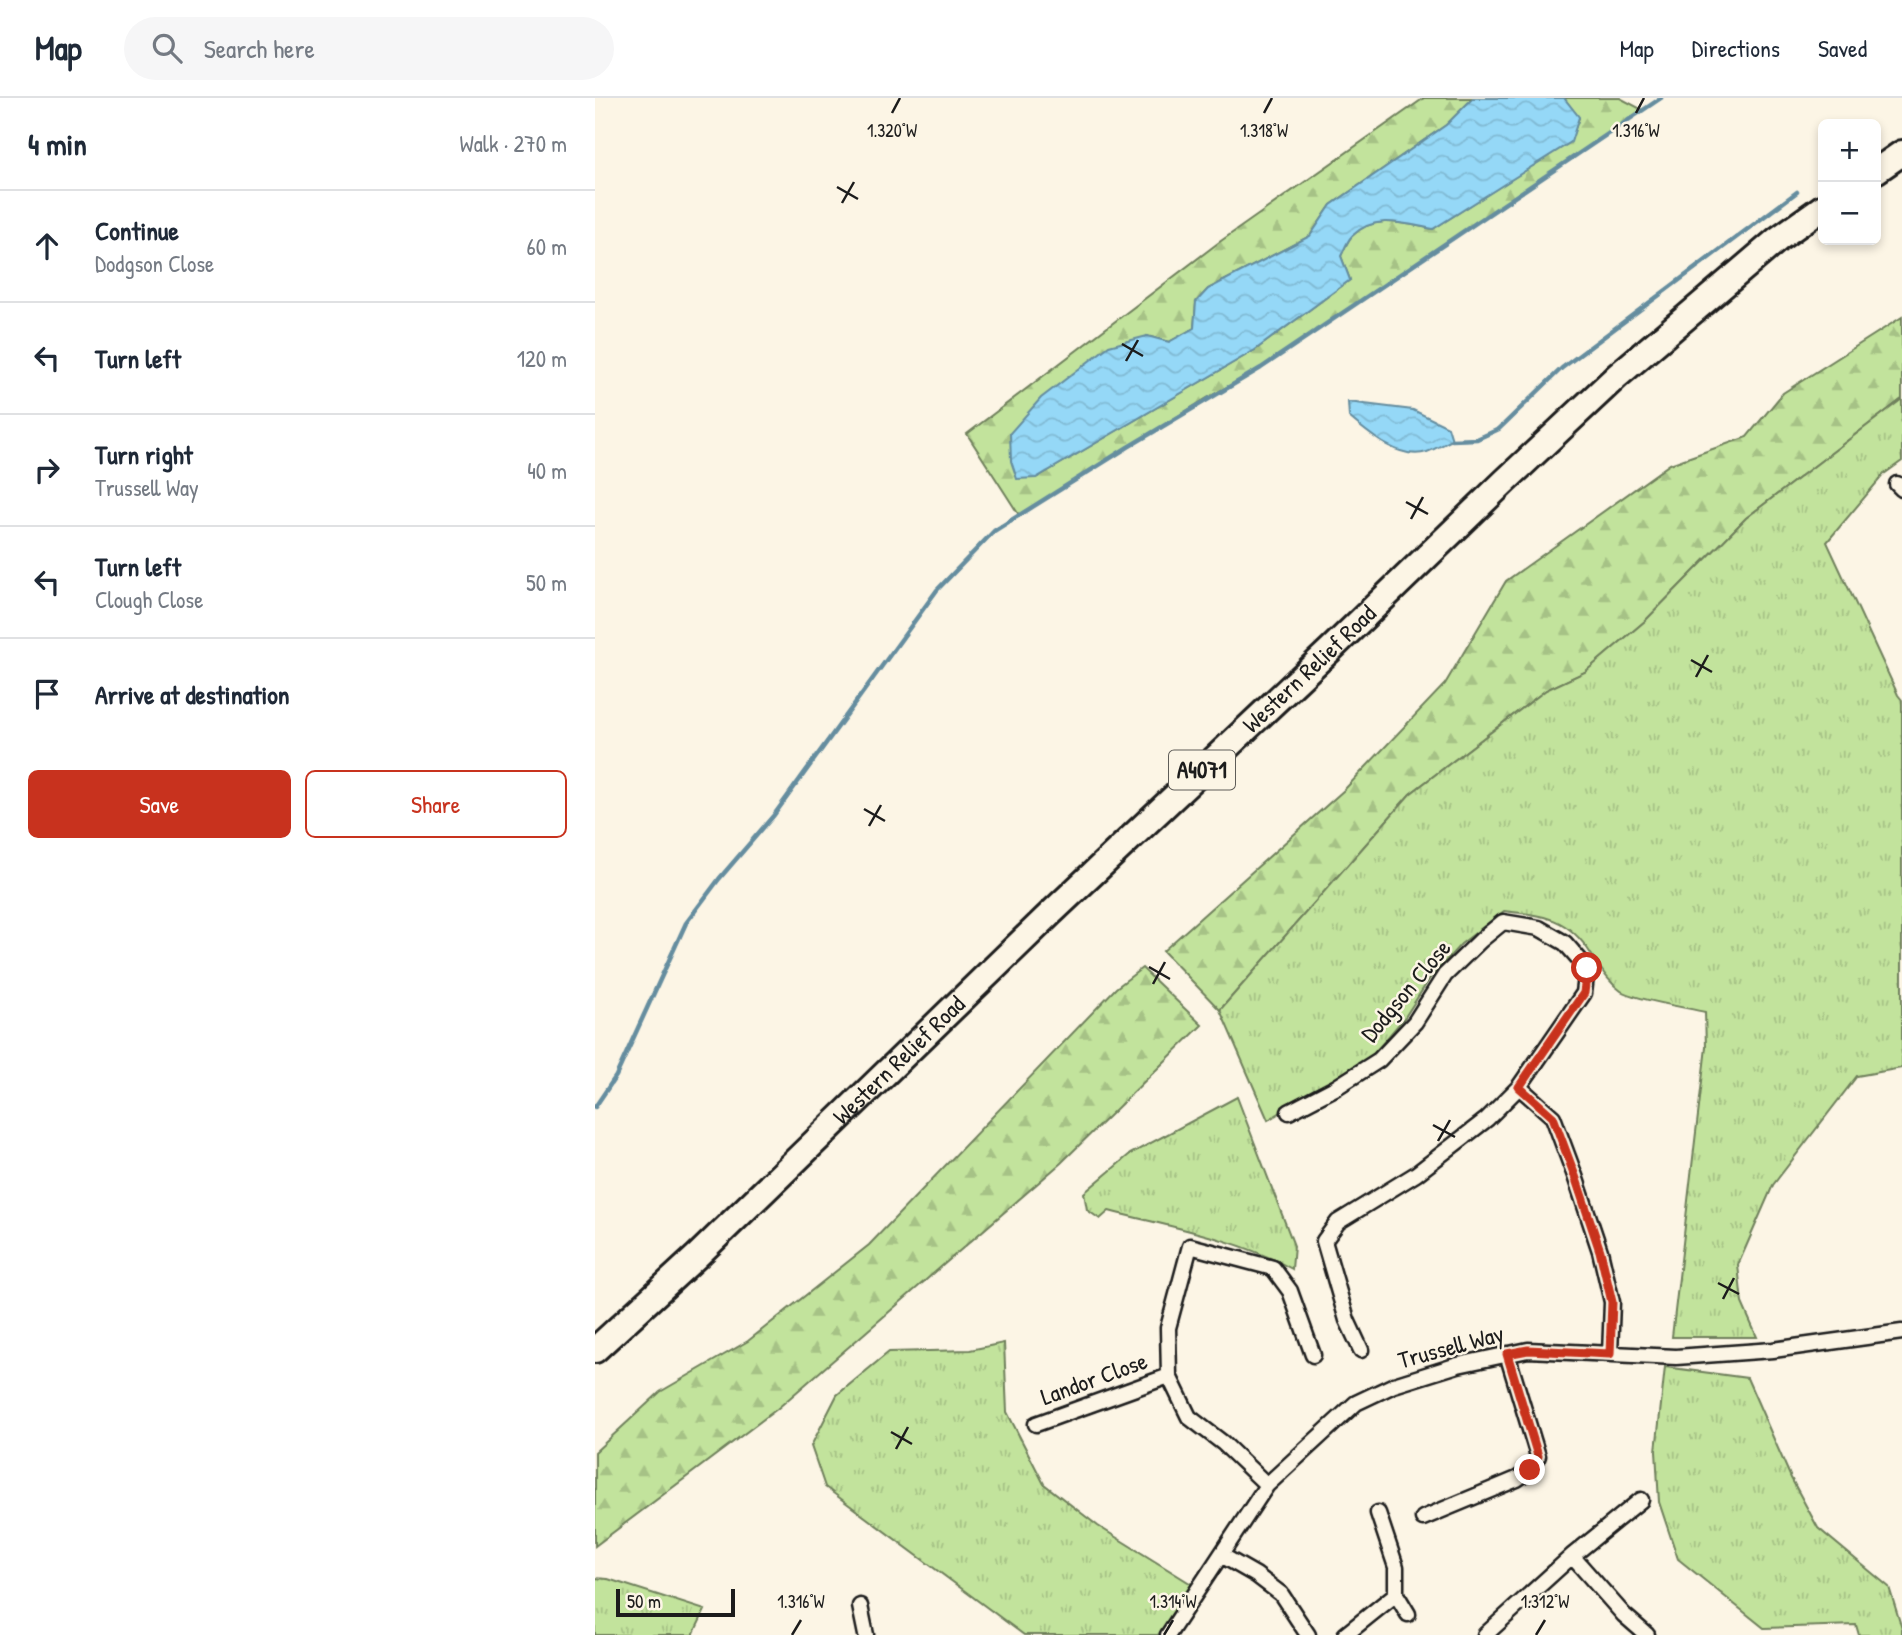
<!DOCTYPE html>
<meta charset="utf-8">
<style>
body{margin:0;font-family:"Patrick Hand",sans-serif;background:#f6f6f7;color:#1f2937}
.controls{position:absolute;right:21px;top:21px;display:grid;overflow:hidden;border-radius:10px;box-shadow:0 4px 10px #0003}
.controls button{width:63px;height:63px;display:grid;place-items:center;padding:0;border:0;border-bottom:2px solid #e0e1e3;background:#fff;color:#1f2937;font:35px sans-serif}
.scale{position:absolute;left:21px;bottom:18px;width:119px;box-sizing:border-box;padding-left:7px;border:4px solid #1c1c1c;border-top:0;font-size:19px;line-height:24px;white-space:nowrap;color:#1c1c1c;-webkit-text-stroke:5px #fcf5e5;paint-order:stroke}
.stop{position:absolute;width:21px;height:21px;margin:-16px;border:5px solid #c8321e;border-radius:50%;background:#fff}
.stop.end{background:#c8321e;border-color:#fff;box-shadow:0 2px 7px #0008}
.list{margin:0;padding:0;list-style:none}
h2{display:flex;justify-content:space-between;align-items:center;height:91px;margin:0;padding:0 28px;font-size:30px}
h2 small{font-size:23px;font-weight:400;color:#747a83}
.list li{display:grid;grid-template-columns:46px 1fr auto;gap:21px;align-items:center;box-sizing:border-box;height:112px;padding:0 28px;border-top:2px solid #e0e1e3}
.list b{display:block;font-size:26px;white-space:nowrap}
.list p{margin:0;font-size:23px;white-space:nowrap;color:#747a83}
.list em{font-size:23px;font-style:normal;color:#747a83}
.actions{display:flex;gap:14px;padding:21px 28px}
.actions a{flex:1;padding:16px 0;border:2px solid #c8321e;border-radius:10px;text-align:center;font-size:24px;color:#c8321e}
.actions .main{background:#c8321e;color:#fff}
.icon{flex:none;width:38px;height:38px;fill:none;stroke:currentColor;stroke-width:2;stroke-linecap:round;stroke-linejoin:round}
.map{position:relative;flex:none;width:1307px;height:1537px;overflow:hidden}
header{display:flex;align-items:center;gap:42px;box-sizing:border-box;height:98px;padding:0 35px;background:#fff;border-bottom:2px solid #e0e1e3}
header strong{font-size:33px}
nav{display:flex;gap:38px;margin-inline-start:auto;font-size:24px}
.search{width:490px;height:63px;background:#f6f6f7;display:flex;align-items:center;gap:18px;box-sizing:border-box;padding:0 24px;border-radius:38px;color:#747a83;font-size:26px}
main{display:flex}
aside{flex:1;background:#fff}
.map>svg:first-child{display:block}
.forest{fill:url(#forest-firs);stroke:#6f805c;stroke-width:2}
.park{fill:url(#park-tufts);stroke:#6f805c;stroke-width:2}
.water{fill:url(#water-waves);stroke:#658d9f;stroke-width:2}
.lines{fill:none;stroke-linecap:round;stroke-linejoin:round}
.stream{stroke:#658d9f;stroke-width:4.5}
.street-casing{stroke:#1c1c1c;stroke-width:19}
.highway-casing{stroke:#1c1c1c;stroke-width:30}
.street{stroke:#fcf5e5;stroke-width:14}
.highway{stroke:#fcf5e5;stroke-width:24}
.route{stroke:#c8321e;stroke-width:9}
.ticks{fill:none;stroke:#1c1c1c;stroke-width:2.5}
.labels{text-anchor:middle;stroke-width:5;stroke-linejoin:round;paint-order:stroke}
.shield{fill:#fcf5e5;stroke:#5f5d58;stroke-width:2}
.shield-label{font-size:23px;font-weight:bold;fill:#1c1c1c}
.street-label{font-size:24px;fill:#1c1c1c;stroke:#fcf5e5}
.ticks-label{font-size:18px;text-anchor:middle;fill:#1c1c1c;stroke:#fcf5e5;stroke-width:5;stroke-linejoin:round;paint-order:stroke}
</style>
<header>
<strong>Map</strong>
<div class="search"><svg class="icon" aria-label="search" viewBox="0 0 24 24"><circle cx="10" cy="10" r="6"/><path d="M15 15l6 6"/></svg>Search here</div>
<nav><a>Map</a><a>Directions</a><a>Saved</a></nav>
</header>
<main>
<aside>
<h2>4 min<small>Walk · 270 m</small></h2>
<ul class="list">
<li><svg class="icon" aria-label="ahead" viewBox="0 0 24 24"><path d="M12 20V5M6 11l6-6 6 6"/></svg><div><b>Continue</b><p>Dodgson Close</p></div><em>60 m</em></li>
<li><svg class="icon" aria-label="left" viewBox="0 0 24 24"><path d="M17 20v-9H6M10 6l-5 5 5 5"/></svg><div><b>Turn left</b></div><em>120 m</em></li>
<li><svg class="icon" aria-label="right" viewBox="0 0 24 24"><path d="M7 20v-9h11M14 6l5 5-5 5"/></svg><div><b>Turn right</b><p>Trussell Way</p></div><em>40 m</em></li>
<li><svg class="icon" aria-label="left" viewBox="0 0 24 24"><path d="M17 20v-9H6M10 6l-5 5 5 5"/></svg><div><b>Turn left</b><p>Clough Close</p></div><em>50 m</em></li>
<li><svg class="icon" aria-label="arrive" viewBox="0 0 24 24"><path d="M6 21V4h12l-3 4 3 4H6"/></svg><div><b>Arrive at destination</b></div></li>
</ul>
<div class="actions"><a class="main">Save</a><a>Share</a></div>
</aside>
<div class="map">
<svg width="1307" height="1537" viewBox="0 0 1307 1537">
<defs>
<pattern id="forest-firs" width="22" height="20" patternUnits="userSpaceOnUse" patternTransform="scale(1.75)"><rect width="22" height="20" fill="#c2e39c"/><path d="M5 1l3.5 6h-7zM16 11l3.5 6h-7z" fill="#a6c286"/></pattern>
<pattern id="park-tufts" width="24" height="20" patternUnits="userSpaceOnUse" patternTransform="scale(1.75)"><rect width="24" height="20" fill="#c2e39c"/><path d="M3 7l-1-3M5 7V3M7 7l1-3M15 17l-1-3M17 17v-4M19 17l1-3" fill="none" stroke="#a6c286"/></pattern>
<pattern id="water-waves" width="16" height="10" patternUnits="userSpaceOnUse" patternTransform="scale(1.75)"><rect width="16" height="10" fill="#95d8f7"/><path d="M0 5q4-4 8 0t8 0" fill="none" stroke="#80b9d3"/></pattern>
</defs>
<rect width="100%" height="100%" fill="#fcf5e5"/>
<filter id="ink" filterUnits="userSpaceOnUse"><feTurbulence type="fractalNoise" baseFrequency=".0143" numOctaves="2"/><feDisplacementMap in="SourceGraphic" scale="14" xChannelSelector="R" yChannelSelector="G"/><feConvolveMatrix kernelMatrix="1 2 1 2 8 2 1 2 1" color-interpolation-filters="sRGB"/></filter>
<g filter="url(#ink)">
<!-- forest -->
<path class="forest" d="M 829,0 L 878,0 L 851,27 L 736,107 L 715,138 L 613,191 L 601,204 L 599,230 L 574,244 L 552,238 L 441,380 L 660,252 L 755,182 L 746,158 C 749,152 752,143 757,138 C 779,115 810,126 838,131 L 975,44 L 984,20 L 969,0 L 1025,0 L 1048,12 L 666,270 L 612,300 L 424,417 L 372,336 L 623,145 Z
M 1307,219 L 1307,301 L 1151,420 L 1050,523 L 990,574 L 951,592 L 815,696 L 625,912 L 568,853 L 749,692 L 850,586 L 911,483 L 1075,366 L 1152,339 L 1188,295 Z
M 547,870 L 607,927 L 466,1065 L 182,1311 L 0,1448 L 0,1354 L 65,1294 L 153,1243 L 274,1147 L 521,890 Z"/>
<!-- park -->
<path class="park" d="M 1307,301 L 1307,363 L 1289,376 L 1232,444 L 1303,597 L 1307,602 L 1307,970 L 1262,978 L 1178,1087 L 1143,1167 L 1147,1205 L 1162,1239 L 1077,1239 L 1111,949 L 1110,914 C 1093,910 1037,901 1026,893 C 1013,884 1005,869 996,856 C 973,819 948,817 909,813 L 866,846 L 835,880 L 810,919 L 775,960 L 673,1022 L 625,912 L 815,696 L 951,592 L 990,574 L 1050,523 L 1151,420 Z
M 642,999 L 699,1148 L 697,1171 C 642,1140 575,1129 514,1113 L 505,1121 L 492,1112 L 489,1095 L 535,1056 Z
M 409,1245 L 412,1314 L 449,1386 L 503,1428 L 598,1487 L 563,1537 L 429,1537 L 230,1389 L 216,1348 L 242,1297 L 294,1254 L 375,1252 Z
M 1070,1269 L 1152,1280 L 1196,1380 L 1223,1430 L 1294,1489 L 1307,1531 L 1307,1537 L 1264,1537 L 1261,1527 L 1169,1530 L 1083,1461 L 1064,1404 L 1061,1353 Z
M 0,1480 L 13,1481 L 110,1512 L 98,1537 L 0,1537 Z"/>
<!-- water -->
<path class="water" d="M 878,0 L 969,0 L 984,19 L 976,44 L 838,131 C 810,126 780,115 757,138 C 752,143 749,152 746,158 L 755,182 L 660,252 L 441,380 L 422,381 L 416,363 L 415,335 L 446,300 L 514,248 L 552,238 L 574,244 L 599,230 L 601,204 L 613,191 L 715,138 L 736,107 L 851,27 Z
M 753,304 L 818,312 L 853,329 L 857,342 C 849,346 840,351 832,354 C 805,363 774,336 754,319 Z"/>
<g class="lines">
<!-- stream -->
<path class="stream" d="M 857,342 L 882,341 L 904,331 L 967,270 L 1202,94
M 0,1009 L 21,978 L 91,825 L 124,781 L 179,717 L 342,492 L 399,433 L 533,349 L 666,270 L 1066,0"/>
<!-- street casing -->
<g class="street-casing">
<path id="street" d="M 1302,386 L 1307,391
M 924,989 L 958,1019 L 980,1078 L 1005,1153 L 1017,1204 L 1015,1256
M 694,1014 L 740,990 L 784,962 L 820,924 L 850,877 L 886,842 L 908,824 L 944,830 L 970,845 L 992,870 L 989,895 L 924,989 L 892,1021 L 821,1076 L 743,1124 L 729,1143 L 752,1222 L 766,1252
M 441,1326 L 574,1278
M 672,1387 L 628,1345 L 594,1319 L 574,1278 L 573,1230 L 595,1148 L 678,1170 L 695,1193 L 718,1257
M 783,1415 L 801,1469 L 801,1496 L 813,1516
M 828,1420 L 922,1381 L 935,1372 L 943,1358 L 912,1256
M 626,1457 L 661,1477 L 686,1496 L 713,1537
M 977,1458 L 1046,1402
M 265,1508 L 271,1537
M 573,1537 L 672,1387 L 761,1305 L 799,1287 L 863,1267 L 933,1252 L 1081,1259 L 1178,1252 L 1307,1234
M 750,1537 L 801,1496
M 890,1537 L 977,1458 L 1029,1517 L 1052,1537"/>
</g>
<!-- highway casing -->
<g class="highway-casing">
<g id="highway">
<path d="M 1281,73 L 1307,55"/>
<path id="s1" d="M 0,1252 L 102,1158 L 455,816 L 735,552 L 910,383 L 1022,278 L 1183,141 L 1228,109"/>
</g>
</g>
<!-- street -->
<use href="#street" class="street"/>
<!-- highway -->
<use href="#highway" class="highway"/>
</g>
</g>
<g class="lines" filter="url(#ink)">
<!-- route -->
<path class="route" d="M 935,1372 L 943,1358 L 912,1256 L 933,1252 L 1015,1256 L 1017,1204 L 1005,1153 L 980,1078 L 958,1019 L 924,989 L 989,895 L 992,870"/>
</g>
<!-- ticks -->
<path class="ticks" d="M 297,15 L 305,0M 669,15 L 677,0M 1041,15 L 1049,0M 242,89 L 263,101M 247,105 L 259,84M 527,246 L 548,258M 531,263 L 543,242M 811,404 L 833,416M 816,421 L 828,399M 1096,562 L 1117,574M 1101,579 L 1113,557M 269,711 L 290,723M 274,728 L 286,707M 554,869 L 575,881M 558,886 L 570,864M 838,1027 L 860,1039M 843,1043 L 855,1022M 1123,1185 L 1144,1196M 1128,1201 L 1139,1180M 296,1334 L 317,1346M 301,1351 L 313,1329M 197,1537 L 206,1522M 569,1537 L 578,1522M 941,1537 L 950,1522"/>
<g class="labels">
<!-- shield labels -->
<rect class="shield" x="574" y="652.5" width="66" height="39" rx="5"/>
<g class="shield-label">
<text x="607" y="680">A4071</text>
</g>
<!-- street labels -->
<g class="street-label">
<text dy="8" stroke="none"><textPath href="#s1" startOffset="987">Western Relief Road</textPath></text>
<text transform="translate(811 893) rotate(-50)" y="8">Dodgson Close</text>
<text dy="8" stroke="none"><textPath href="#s1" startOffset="420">Western Relief Road</textPath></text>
<text transform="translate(856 1249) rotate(-15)" y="8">Trussell Way</text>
<text transform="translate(499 1281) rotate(-20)" y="8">Landor Close</text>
</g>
</g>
<g class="ticks-label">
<text x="297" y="39">1.320°W</text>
<text x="669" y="39">1.318°W</text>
<text x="1041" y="39">1.316°W</text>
<text x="206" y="1510">1.316°W</text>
<text x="578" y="1510">1.314°W</text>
<text x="950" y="1510">1.312°W</text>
</g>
</svg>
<div class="controls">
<button>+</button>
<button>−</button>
</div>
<div class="scale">50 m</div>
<div class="stop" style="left:992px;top:870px"></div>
<div class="stop end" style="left:935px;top:1372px"></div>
</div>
</main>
